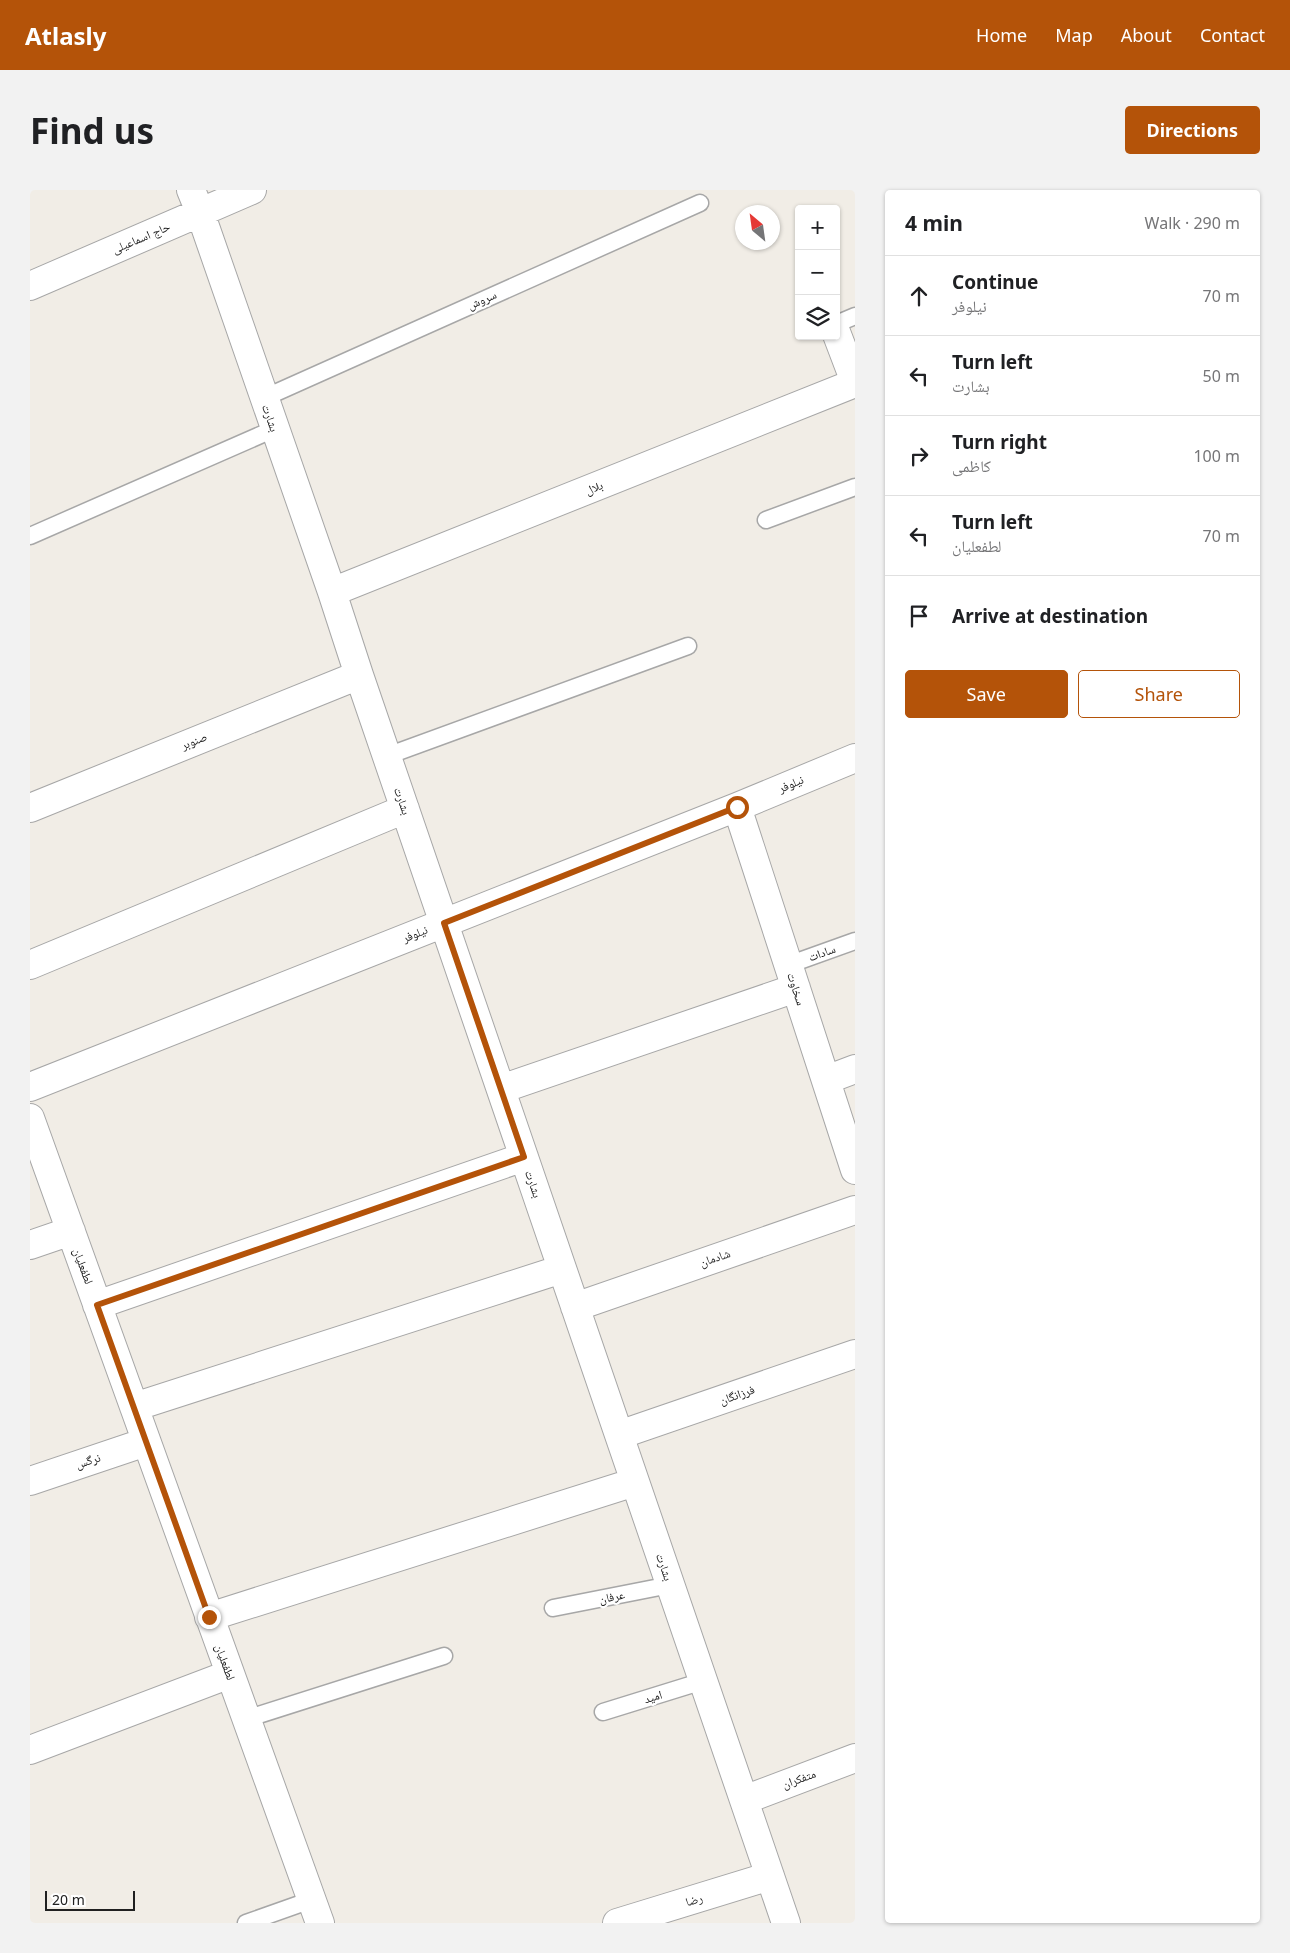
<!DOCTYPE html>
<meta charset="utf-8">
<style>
body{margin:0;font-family:"Noto Sans","Noto Naskh Arabic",sans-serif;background:#f2f2f2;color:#202124}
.controls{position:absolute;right:15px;top:15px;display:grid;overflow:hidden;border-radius:5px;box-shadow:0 1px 4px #0004}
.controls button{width:45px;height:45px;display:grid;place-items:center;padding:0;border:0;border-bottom:1px solid #e0e0e0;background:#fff;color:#202124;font:25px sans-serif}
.compass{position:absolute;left:705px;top:15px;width:45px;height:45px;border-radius:50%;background:#fff;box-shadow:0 1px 4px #0004;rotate:331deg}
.scale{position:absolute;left:15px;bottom:12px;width:90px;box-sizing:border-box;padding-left:5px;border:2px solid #202020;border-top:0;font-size:14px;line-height:18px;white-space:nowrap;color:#202020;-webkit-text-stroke:4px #fff;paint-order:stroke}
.stop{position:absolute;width:15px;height:15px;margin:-11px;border:4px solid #b45309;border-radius:50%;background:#fff}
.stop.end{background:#b45309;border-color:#fff;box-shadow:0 1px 5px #0008}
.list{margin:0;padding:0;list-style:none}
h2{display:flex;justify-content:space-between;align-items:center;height:65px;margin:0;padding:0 20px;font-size:21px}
h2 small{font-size:16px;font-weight:400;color:#757577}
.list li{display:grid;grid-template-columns:32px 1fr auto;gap:15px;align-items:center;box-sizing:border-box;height:80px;padding:0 20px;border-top:1px solid #e0e0e0}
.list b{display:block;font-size:19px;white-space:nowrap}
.list p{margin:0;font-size:16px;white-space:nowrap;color:#757577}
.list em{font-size:16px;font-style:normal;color:#757577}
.actions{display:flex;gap:10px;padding:15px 20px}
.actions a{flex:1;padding:11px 0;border:1px solid #b45309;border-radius:5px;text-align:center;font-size:18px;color:#b45309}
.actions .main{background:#b45309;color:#fff}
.icon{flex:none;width:28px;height:28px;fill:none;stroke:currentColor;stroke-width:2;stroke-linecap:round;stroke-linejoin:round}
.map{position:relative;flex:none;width:825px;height:1733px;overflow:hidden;border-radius:5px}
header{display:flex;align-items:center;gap:30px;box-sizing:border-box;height:70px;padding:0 25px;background:#b45309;color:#fff}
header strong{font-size:24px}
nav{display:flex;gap:28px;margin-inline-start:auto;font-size:18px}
.intro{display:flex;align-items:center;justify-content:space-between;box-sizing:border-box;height:120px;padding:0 30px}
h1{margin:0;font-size:35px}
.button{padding:12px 22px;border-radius:5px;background:#b45309;color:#fff;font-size:18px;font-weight:700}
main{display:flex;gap:30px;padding:0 30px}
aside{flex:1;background:#fff;border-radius:5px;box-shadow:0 1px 4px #0004}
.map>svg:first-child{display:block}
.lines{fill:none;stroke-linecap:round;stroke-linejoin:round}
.service-casing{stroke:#a7a7a7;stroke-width:19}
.minor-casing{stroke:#a7a7a7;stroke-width:30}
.service{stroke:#fff;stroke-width:16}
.minor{stroke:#fff;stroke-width:28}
.route{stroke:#b45309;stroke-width:6}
.labels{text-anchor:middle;stroke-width:4.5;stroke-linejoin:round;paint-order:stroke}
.street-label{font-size:12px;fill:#202020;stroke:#fff}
</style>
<header>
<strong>Atlasly</strong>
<nav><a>Home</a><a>Map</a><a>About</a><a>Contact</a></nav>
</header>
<div class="intro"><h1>Find us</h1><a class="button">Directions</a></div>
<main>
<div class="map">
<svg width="825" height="1733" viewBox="0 0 825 1733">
<rect width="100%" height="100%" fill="#f1ede6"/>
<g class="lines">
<!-- service casing -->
<g class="service-casing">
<path id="service" d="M 806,134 L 825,126
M 234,208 L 670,13
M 736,330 L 825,297
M 0,346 L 244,239
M 357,566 L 658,456
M 758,775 L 825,751
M 523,1418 L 640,1395
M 573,1522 L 673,1491
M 216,1529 L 414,1466
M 216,1733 L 281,1710"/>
</g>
<!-- minor casing -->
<g class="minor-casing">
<path id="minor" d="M 161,0 L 170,22 L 302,402 L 329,485 L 756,1733
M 0,96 L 222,0
M 806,142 L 825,192
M 302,402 L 825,193
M 707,617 L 825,980
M 0,618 L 329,485
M 0,775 L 375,619
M 796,890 L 825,879
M 0,897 L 707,617 L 825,568
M 471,899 L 766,798
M 0,928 L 290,1733
M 0,1055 L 41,1041
M 67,1115 L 494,967
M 545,1117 L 825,1020
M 104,1217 L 532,1079
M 589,1245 L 825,1164
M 0,1291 L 116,1252
M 179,1427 L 605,1292
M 0,1560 L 200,1484
M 714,1610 L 825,1568
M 587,1733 L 740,1686"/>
</g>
<!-- service -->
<use href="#service" class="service"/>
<!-- minor -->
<use href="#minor" class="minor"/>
</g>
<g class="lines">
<!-- route -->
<path class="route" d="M 179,1427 L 67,1115 L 494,967 L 414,733 L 707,617"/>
</g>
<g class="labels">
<!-- street labels -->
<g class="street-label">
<text transform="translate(111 48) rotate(-23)" y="4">حاج اسماعیلی</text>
<text transform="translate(452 110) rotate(-24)" y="4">سروش</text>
<text transform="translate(240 228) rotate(71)" y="4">بشارت</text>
<text transform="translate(564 298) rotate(-22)" y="4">بلال</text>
<text transform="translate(164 551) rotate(-22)" y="4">صنوبر</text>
<text transform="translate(761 594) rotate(-23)" y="4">نیلوفر</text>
<text transform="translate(372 611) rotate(71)" y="4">بشارت</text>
<text transform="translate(385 744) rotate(-22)" y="4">نیلوفر</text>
<text transform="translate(792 763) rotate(-20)" y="4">سادات</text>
<text transform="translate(766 799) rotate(72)" y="4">سخاوت</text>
<text transform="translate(503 994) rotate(71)" y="4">بشارت</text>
<text transform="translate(685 1068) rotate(-19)" y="4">شادمان</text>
<text transform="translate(53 1076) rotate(70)" y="4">لطفعلیان</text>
<text transform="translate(707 1205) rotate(-19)" y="4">فرزانگان</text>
<text transform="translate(58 1271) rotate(-18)" y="4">نرگس</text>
<text transform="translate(634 1377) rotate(71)" y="4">بشارت</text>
<text transform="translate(582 1407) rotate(-11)" y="4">عرفان</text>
<text transform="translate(195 1472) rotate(70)" y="4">لطفعلیان</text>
<text transform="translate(623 1507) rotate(-17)" y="4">امید</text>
<text transform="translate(769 1589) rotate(-20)" y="4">متفکران</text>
<text transform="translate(664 1710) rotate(-17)" y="4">رضا</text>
</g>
</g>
</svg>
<div class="controls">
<button>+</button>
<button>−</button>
<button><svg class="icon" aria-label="layers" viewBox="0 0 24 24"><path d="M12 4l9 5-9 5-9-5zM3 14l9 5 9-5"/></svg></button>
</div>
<svg class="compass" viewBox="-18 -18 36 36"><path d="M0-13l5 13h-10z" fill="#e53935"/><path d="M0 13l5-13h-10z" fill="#757577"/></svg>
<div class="scale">20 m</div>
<div class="stop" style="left:707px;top:617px"></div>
<div class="stop end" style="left:179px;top:1427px"></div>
</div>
<aside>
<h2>4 min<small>Walk · 290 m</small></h2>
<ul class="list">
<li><svg class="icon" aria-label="ahead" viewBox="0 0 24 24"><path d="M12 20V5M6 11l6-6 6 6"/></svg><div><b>Continue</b><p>نیلوفر</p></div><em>70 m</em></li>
<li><svg class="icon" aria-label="left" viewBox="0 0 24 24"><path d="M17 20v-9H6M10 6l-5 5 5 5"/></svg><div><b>Turn left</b><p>بشارت</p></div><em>50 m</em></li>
<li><svg class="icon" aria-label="right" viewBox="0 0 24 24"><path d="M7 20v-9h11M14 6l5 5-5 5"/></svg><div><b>Turn right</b><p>کاظمی</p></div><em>100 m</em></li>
<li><svg class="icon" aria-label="left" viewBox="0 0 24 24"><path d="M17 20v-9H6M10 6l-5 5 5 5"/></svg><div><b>Turn left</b><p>لطفعلیان</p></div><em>70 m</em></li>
<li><svg class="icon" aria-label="arrive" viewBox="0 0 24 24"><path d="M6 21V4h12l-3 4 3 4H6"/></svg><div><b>Arrive at destination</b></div></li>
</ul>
<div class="actions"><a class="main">Save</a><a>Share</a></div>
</aside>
</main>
